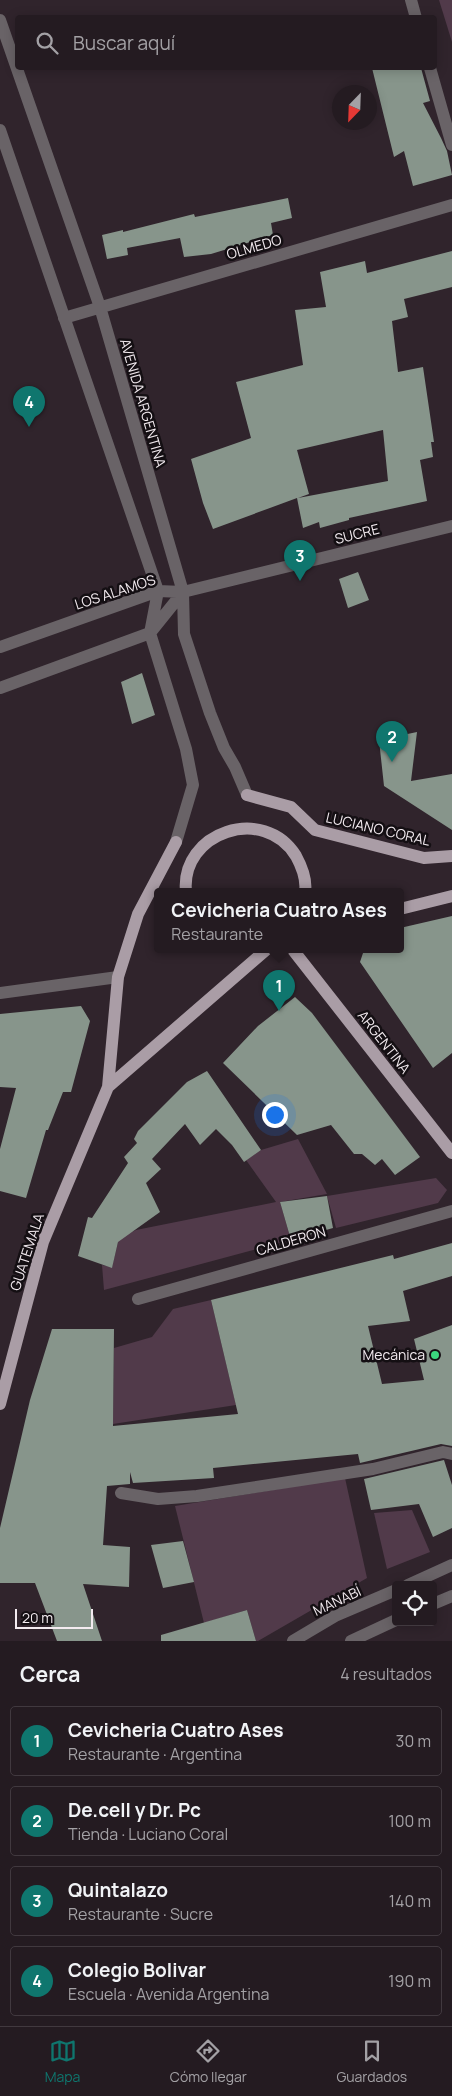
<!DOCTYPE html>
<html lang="es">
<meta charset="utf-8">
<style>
body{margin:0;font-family:Manrope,sans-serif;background:#2c242a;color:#f1f3f6}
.controls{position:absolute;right:15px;bottom:15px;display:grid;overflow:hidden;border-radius:5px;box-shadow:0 2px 12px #0003}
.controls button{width:45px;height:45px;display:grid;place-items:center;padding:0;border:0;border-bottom:1px solid #41393f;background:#241b21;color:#f1f3f6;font:25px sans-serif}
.compass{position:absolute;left:332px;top:85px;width:45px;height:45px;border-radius:50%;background:#241b21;box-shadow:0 2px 12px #0003;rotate:203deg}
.scale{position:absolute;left:15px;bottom:12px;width:78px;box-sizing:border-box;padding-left:5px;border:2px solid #f3ebf0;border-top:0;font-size:14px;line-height:18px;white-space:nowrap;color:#f3ebf0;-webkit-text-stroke:4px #140f13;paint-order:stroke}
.you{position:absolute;left:274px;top:1114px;width:18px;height:18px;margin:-12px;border:4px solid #fff;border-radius:50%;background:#1a73e8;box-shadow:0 0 0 8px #1a73e833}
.badge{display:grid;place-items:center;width:32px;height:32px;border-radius:50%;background:#0f766e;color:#fff;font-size:16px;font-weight:700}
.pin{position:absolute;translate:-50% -41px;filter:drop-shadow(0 1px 2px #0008)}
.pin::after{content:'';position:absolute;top:26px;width:18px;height:15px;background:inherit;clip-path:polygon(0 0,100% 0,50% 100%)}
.popup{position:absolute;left:154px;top:888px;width:250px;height:65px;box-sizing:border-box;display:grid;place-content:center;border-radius:5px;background:#241b21;filter:drop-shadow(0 1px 4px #0005);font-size:16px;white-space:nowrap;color:#a3a1a5}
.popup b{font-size:19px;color:#f1f3f6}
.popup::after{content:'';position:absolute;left:50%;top:100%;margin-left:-10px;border:10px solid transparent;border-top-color:#241b21}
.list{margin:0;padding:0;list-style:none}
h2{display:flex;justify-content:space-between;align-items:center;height:65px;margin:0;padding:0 20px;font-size:21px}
h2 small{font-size:16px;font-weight:400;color:#a3a1a5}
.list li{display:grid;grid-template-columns:32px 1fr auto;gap:15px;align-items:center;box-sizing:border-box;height:70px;margin:0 10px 10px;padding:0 10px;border:1px solid #41393f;border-radius:5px}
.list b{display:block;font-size:19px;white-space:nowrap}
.list p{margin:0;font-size:16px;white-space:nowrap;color:#a3a1a5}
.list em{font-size:16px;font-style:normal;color:#a3a1a5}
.icon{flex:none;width:28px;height:28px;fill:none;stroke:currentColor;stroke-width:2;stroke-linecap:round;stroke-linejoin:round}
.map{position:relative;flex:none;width:452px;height:1641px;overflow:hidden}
.search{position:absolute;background:#241b21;box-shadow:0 2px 12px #0003;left:15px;right:15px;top:15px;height:55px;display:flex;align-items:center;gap:12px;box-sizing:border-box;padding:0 18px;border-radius:5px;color:#a3a1a5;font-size:19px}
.sheet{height:385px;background:#241b21}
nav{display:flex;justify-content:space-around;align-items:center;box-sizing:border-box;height:70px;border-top:1px solid #41393f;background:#241b21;font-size:14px;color:#a3a1a5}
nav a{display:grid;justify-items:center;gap:2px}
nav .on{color:#0f766e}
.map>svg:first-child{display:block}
.green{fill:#513a4a}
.building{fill:#87958b;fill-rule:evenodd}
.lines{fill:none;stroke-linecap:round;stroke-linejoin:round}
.minor{stroke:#696367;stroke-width:12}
.major{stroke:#aa9da6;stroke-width:12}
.poi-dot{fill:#3bd77e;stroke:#140f13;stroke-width:2}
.labels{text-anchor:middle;stroke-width:5;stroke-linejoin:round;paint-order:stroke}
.street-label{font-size:14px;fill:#f3ebf0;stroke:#140f13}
.poi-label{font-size:14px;fill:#f3ebf0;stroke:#140f13;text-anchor:end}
</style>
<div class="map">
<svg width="452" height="1641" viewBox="0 0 452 1641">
<rect width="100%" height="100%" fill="#30242c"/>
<!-- green -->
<path class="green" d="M 439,0 L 452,0 L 452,42 Z
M 298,1139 L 327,1194 L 280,1202 L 291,1240 L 104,1290 L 102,1265 L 112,1267 L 119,1238 L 136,1230 L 276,1202 L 246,1160 L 261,1150 Z
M 436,1178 L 447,1190 L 438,1203 L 336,1228 L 327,1196 Z
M 211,1300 L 236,1405 L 113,1424 L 114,1348 L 152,1337 L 173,1309 Z
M 345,1478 L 367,1578 L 258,1641 L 256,1641 L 247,1610 L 204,1623 L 175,1506 Z
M 412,1510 L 430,1552 L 387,1569 L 374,1513 Z"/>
<!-- building -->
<path class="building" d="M 372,68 L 421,68 L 430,101 L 423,103 L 441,138 L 447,151 L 452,175 L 413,186 L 404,151 L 394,157 Z
M 288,198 L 292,218 L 271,223 L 273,235 L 211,254 L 184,257 L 180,238 L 127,248 L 128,255 L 107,259 L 102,235 L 123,230 L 123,232 L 194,214 L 195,217 Z
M 452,251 L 452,287 L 404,299 L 408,317 L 392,321 L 398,372 L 423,367 L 434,442 L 431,442 L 433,457 L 420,460 L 427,501 L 349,518 L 349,520 L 320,528 L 319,522 L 303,528 L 297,498 L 213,529 L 203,503 L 191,459 L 251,438 L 236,382 L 303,365 L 295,310 L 326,307 L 320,272 L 365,261 L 367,273 ZM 383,430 L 388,481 L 298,498 L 309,494 L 297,450 Z
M 358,572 L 369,600 L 348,608 L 339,579 Z
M 142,673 L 155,715 L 132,724 L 121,682 Z
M 417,732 L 411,781 L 452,774 L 452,830 L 384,786 L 379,740 Z
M 452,916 L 452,1053 L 433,1068 L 360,962 L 364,950 L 400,950 L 400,928 Z
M 295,997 L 312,1013 L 420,1157 L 395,1175 L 382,1159 L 375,1165 L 362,1154 L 354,1154 L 331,1125 L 297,1135 L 223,1063 L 258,1026 Z
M 81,1006 L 90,1021 L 71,1092 L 63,1092 L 48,1130 L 46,1130 L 26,1198 L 0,1191 L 0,1149 L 16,1088 L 0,1087 L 0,1014 Z
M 207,1071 L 261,1150 L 244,1162 L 232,1145 L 216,1129 L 200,1145 L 185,1124 L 152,1159 L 161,1169 L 146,1183 L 160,1212 L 118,1242 L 112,1268 L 78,1256 L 88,1217 L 92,1218 L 128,1163 L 124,1157 L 137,1143 L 134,1139 L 138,1131 L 187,1082 Z
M 327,1196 L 333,1228 L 291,1240 L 280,1202 Z
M 452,1243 L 452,1276 L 403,1291 L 410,1321 L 368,1326 L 382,1384 L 424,1380 L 414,1339 L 452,1325 L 452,1446 L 441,1444 L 360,1463 L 358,1454 L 213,1468 L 214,1478 L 133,1483 L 130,1472 L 130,1484 L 107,1486 L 103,1545 L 130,1547 L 129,1587 L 83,1584 L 102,1641 L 57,1641 L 35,1583 L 0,1583 L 0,1528 L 30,1400 L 52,1329 L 114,1329 L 113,1426 L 238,1414 L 211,1300 L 393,1255 L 394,1259 Z
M 444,1460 L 452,1485 L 452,1528 L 433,1537 L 419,1504 L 371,1510 L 364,1479 Z
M 183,1541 L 194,1582 L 163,1588 L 151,1545 Z
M 247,1610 L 256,1641 L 161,1641 L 161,1635 Z"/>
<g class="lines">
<!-- minor -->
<path class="minor" d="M 411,0 L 416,18
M 0,20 L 100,307 L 183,592 L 184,634 L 210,713 L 224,748 L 235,767 L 247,795
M 430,68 L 452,145
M 0,130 L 158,591 L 150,633 L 186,749 L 193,785 L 176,842
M 64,318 L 452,205
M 0,647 L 158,591 L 183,592 L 452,526
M 0,688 L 150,633 L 183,592
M 0,993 L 118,977
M 138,1299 L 452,1211
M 121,1493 L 158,1499 L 197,1496 L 373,1469 L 443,1452 L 452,1454
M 408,1585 L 452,1565
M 433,1604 L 452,1596
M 293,1641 L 335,1616 L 396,1590
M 351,1641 L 396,1620"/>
<!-- major -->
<path class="major" d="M 247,795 L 291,807 L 315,830 L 424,858 L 452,856
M 186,892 C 180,832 264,804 296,856 C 302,867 307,879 305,892
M 400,909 L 452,896
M 293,950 L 452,1153
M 108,1087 L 266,950
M 0,1404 L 43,1242 L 108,1087 L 118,977 L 138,914 L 176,842"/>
</g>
<!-- markers -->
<circle class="poi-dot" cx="435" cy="1355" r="5"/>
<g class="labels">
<!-- street labels -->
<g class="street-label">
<text transform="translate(254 247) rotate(-16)" y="5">OLMEDO</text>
<text transform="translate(143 403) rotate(74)" y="5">AVENIDA ARGENTINA</text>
<text transform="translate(357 534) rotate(-14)" y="5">SUCRE</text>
<text transform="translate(115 592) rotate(-18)" y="5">LOS ALAMOS</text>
<text transform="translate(378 829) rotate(13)" y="5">LUCIANO CORAL</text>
<text transform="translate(384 1042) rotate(52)" y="5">ARGENTINA</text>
<text transform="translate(291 1241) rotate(-16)" y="5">CALDERON</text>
<text transform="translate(27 1252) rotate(-72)" y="5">GUATEMALA</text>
<text transform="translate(337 1601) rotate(-25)" y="5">MANABÍ</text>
</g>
<!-- poi labels -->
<g class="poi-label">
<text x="425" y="1360">Mecánica</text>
</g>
</g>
</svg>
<div class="controls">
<button><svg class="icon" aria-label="locate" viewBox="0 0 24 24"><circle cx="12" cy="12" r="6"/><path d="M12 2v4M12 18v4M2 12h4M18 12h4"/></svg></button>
</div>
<svg class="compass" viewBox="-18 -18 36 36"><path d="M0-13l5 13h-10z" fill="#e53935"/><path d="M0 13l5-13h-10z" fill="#a3a1a5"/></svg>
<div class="scale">20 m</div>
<div class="you"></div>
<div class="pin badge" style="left:279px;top:1011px">1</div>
<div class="popup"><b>Cevicheria Cuatro Ases</b>Restaurante</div>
<div class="pin badge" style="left:392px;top:762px">2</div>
<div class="pin badge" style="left:300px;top:581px">3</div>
<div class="pin badge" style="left:29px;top:427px">4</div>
<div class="search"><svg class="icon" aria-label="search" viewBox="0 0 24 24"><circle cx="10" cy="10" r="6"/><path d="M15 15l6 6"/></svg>Buscar aquí</div>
</div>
<section class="sheet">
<h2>Cerca<small>4 resultados</small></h2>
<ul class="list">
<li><span class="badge">1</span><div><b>Cevicheria Cuatro Ases</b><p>Restaurante · Argentina</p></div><em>30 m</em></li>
<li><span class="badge">2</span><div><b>De.cell y Dr. Pc</b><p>Tienda · Luciano Coral</p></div><em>100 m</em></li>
<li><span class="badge">3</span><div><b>Quintalazo</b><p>Restaurante · Sucre</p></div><em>140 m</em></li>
<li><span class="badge">4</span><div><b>Colegio Bolivar</b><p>Escuela · Avenida Argentina</p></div><em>190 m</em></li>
</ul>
</section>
<nav>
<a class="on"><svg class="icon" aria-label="map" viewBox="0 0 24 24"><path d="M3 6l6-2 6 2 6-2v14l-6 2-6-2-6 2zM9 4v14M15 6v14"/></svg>Mapa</a>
<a><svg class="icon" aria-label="directions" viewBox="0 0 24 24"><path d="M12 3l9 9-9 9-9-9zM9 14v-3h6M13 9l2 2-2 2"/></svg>Cómo llegar</a>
<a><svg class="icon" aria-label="saved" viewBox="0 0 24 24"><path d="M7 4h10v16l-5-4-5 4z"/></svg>Guardados</a>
</nav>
